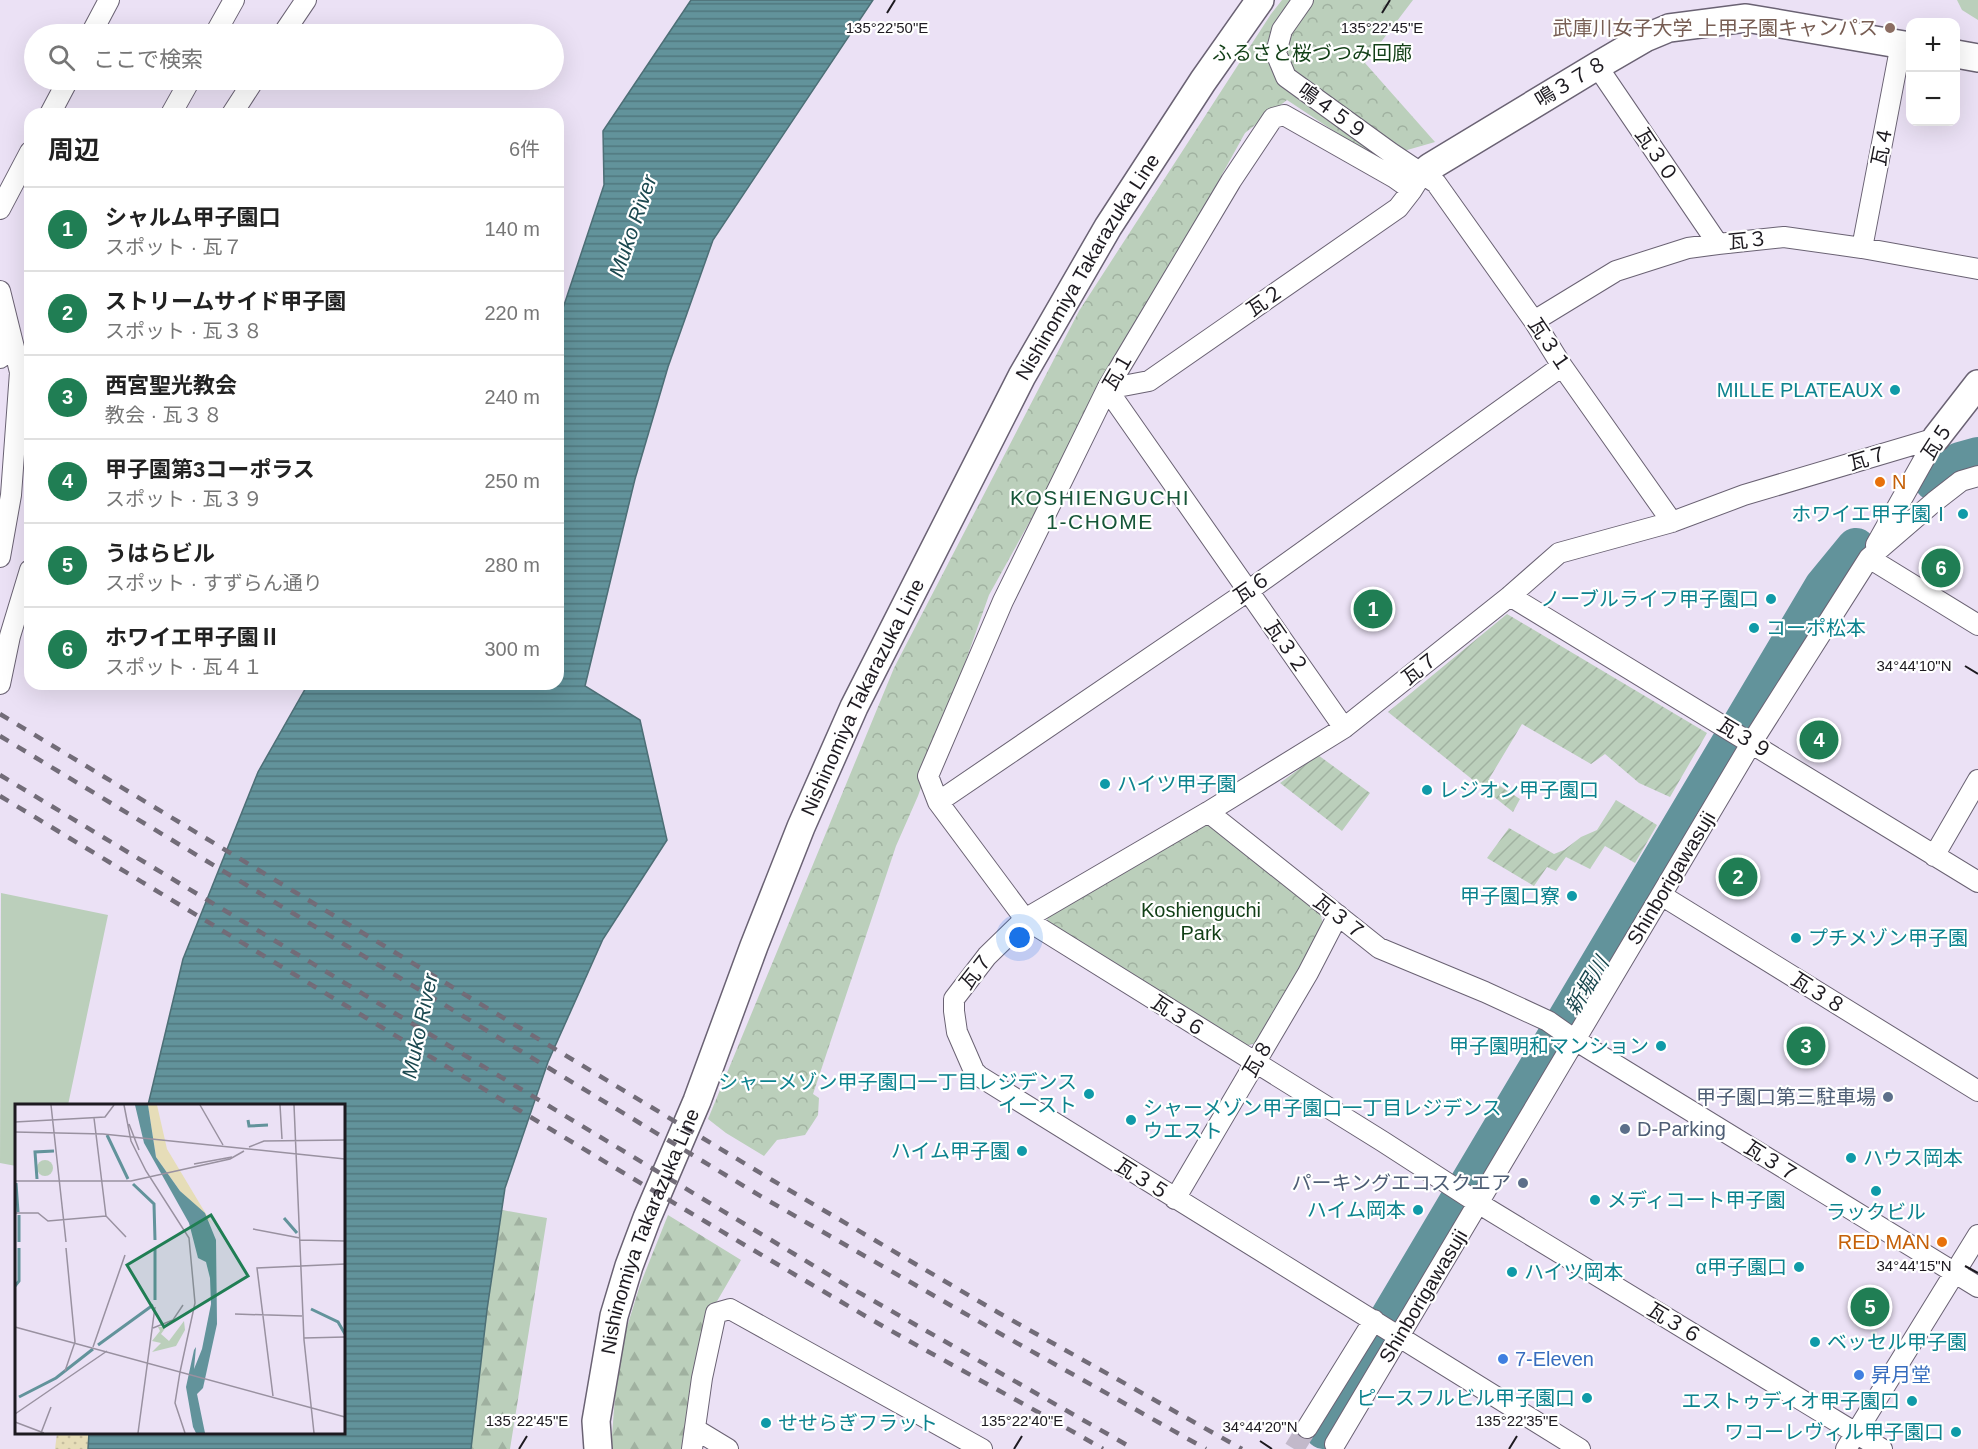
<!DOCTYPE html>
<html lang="ja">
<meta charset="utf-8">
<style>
body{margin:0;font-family:Arial,"Noto Sans JP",sans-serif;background:#f6f6f6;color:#222}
.controls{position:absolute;right:18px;top:18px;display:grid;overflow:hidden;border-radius:12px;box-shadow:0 6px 24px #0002}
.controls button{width:54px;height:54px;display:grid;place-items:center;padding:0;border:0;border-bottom:2px solid #e0e0e0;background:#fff;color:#222;font:30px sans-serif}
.you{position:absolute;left:1020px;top:938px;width:21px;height:21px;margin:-15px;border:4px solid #fff;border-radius:50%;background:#1a73e8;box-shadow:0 0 0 9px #1a73e833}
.badge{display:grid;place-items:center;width:39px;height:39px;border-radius:50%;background:#207e54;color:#fff;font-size:20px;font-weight:700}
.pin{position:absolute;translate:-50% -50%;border:3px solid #fff;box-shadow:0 2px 6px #0006}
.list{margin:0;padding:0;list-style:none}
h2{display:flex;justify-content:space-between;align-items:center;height:78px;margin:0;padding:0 24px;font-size:26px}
h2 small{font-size:20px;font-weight:400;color:#767676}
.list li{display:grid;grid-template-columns:39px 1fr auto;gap:18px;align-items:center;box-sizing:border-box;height:84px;padding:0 24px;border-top:2px solid #e0e0e0}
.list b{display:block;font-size:22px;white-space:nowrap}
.list p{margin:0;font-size:20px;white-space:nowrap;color:#767676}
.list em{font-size:20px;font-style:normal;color:#767676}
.icon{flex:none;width:33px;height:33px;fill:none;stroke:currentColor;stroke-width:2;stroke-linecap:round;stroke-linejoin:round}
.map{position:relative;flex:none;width:1978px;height:1449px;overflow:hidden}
.search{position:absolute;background:#fff;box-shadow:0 6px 24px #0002;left:24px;top:24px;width:540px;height:66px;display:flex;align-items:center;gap:15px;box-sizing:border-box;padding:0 21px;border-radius:33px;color:#767676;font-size:22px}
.panel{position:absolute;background:#fff;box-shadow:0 6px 24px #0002;left:24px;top:108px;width:540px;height:582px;border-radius:18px}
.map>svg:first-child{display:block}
.grass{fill:#bbcfbb}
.forest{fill:url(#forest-firs)}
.sand{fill:url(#sand-dots)}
.park{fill:url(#park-crowns)}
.garden{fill:url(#garden-furrows)}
.water{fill:url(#water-rules);stroke:#4d6f76;stroke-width:1.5}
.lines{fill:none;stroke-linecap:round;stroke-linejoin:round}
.river{stroke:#62939b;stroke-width:40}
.street-tunnel{stroke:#c2b9ca;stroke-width:20;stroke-dasharray:20 10;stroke-linecap:butt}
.street-casing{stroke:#6a6273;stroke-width:22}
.secondary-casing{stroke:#6a6273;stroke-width:30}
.street{stroke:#fff;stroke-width:20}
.secondary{stroke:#fff;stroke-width:27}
.rail{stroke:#726c78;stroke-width:4.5;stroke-dasharray:10 10;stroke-linecap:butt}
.ticks{fill:none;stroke:#1d1a20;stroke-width:2}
.education-dot{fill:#8d6e63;stroke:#fff;stroke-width:2}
.culture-dot{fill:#0f9aa8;stroke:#fff;stroke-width:2}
.food-dot{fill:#e8710a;stroke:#fff;stroke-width:2}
.service-dot{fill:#5c6f8a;stroke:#fff;stroke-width:2}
.shop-dot{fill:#3f7fe0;stroke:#fff;stroke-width:2}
.labels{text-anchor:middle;stroke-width:4.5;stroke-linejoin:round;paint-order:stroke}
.education-label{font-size:20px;fill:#785e54;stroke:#fff;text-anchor:end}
.park-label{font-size:20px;fill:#113f16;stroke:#fff}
.street-label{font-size:20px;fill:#1d1a20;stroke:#fff}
.culture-label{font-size:20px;fill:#0d838f;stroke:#fff;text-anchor:end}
.food-label{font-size:20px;fill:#c56008;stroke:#fff;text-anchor:start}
.service-label{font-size:20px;fill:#4e5e75;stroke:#fff;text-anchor:end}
.shop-label{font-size:20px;fill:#366cbe;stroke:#fff;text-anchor:start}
.water-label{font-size:21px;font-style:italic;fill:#1b484f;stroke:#fff}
.neighbourhood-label{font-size:21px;letter-spacing:1.5px;fill:#165538;stroke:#fff}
.inset-river{fill:none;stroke:#62939b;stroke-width:3}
.inset-road{fill:none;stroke:#9991a0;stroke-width:1.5}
.view{fill:#207e54;fill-opacity:0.15;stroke:#207e54;stroke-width:3}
.inset-edge{fill:none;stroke:#1d1a20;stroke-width:3}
.ticks-label{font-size:15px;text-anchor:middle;fill:#1d1a20;stroke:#fff;stroke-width:4.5;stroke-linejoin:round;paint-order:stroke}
</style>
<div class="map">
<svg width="1978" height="1449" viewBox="0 0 1978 1449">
<defs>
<pattern id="forest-firs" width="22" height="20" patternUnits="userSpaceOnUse" patternTransform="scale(1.5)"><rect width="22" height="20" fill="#bbcfbb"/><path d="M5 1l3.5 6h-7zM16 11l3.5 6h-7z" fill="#a0b1a0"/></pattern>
<pattern id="sand-dots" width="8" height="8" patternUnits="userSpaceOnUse" patternTransform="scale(1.5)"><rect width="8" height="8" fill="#e6ddb8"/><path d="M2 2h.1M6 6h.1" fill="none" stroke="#c5bd9e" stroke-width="1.8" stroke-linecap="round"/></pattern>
<pattern id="park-crowns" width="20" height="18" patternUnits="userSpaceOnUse" patternTransform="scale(1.5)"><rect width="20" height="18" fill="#bbcfbb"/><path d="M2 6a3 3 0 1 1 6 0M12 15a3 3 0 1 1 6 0" fill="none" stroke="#a0b1a0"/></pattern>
<pattern id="garden-furrows" width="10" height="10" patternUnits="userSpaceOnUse" patternTransform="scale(1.5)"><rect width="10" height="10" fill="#bbcfbb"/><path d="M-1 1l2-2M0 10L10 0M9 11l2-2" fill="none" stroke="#a0b1a0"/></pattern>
<pattern id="water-rules" width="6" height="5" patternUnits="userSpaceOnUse" patternTransform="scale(1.5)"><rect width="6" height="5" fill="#62939b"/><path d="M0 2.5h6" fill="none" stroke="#50777e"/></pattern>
</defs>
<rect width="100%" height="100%" fill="#ebe1f5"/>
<!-- grass -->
<path class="grass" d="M 1,893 L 108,915 L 68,1105 L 16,1106 L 16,1166 L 0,1163 Z"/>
<!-- forest -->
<path class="forest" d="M 1957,0 L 1978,0 L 1978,20 L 1962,10 Z
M 502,1210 L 547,1218 L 510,1449 L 471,1449 L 487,1310 Z
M 668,1215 L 741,1260 L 709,1315 L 684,1449 L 611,1449 L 618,1356 L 640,1285 Z"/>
<!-- sand -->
<path class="sand" d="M 57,1433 L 89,1433 L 88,1449 L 55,1449 Z"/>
<!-- park -->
<path class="park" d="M 1282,0 L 1413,0 L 1365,63 L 1435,142 L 1376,159 L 1287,100 L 1245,133 L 989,595 L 918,796 L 896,846 L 813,1094 L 819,1098 L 818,1115 L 805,1135 L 777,1140 L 764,1156 L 726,1133 L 708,1119 L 894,668 L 1079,311 L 1271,14 Z
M 1210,818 L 1320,913 L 1324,927 L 1257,1043 L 1244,1046 L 1048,924 L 1047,917 Z"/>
<!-- garden -->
<path class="garden" d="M 1507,614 L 1707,733 L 1670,797 L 1639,783 L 1605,754 L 1591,764 L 1522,724 L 1489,779 L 1520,799 L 1513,812 L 1388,712 Z
M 1318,755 L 1370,793 L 1342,831 L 1280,783 Z
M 1616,800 L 1657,825 L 1635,863 L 1605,846 L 1590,869 L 1566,857 L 1556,871 L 1547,867 L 1534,886 L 1487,858 L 1509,828 L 1554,854 L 1564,850 L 1581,837 L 1597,830 Z"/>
<!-- water -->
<path class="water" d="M 691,0 L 873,0 L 713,240 L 668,367 L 635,479 L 585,686 L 640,720 L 667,840 L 603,939 L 548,1062 L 505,1188 L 487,1310 L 471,1449 L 88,1449 L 89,1433 L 344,1432 L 344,1106 L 148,1105 L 183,959 L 258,772 L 308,684 L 558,684 L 558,323 L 604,185 L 603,131 Z"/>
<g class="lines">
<!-- river -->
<path class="river" d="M 1934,481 L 1960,462 L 1978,457
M 1324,1429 L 1824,587 L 1856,548"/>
<!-- street-tunnel -->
<path class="street-tunnel" d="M 1294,1449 L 1307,1428"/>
<!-- street casing -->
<g class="street-casing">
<path id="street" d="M 1303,0 L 1282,30 L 1276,53 L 1286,77 L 1391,153 L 1436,183 L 1534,321 L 1562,366 L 1672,522
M 91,34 L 109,0
M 215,34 L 234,0
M 283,34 L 306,0
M 1597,66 L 1718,244
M 50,114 L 68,80
M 171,114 L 190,80
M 232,114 L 254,80
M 1422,174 L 1412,190 L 1395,178 L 1284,115 L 1273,118 L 1231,181 L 1107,389 L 1003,601 L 928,776 L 938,802 L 1025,919 L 1382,1141 L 1478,1203 L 1882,1449
M 0,209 L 30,152
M 1862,248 L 1901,44
M 0,291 L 20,372 L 11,495 L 0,557
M 1534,321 L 1616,271 L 1688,248 L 1718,244 L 1784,237 L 1862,248 L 1978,269
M 0,358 L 3,325
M 1876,545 L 1936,438
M 1869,558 L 1978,625
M 1510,596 L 1978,882
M 0,684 L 10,636 L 30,570
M 1344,728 L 1107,389 L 1149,381 L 1398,208 L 1412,190
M 938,802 L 1248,591 L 1562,366
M 1208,812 L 1379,948 L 1485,992 L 1548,1021 L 1575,1040 L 1978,1287
M 1934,856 L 1978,780
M 1661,895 L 1978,1091
M 1175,1199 L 1308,973 L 1338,915
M 1307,1428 L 1374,1320
M 695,1429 L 728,1449
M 1335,1444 L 1752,742 L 1869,558 L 1934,502 L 1961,481 L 1978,476
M 692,1449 L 702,1378 L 716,1313 L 730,1309 L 982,1449
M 1580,1449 L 979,1076 L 974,1071 L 957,1032 L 954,1011 L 954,999 L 987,956 L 1025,919 L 1208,812 L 1344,728 L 1510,596 L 1559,553 L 1672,522 L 1744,495 L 1936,438
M 1846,1449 L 1978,1235"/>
</g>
<!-- secondary casing -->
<g class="secondary-casing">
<g id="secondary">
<path d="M 1956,54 L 1978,58"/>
<path d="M 1422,174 L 1430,167 L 1597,66 L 1645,38 L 1669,28 L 1746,18 L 1910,46"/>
<path d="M 1936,438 L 1978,384"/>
<path id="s1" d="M 598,1449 L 596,1421 L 614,1316 L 629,1266 L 647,1218 L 697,1101 L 754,946 L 801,827 L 854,707 L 1022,376 L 1108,227 L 1203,81 L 1260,0"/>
</g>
</g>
<!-- street -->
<use href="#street" class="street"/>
<!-- secondary -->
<use href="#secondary" class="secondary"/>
<!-- rail -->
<path class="rail" d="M 0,714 L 772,1180 L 999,1313 L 1242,1449
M 0,736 L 762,1197 L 992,1329 L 1206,1449
M 0,775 L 844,1284 L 1134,1449
M 0,796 C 283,967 565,1140 850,1307 C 933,1356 1019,1400 1103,1449"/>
</g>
<!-- ticks -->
<path class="ticks" d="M 887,13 L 895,0M 1382,13 L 1390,0M 1965,666 L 1978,674M 1965,1266 L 1978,1273M 1260,1441 L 1272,1449M 519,1449 L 527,1436M 1014,1449 L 1022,1436M 1509,1449 L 1517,1436"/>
<!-- markers -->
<circle class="education-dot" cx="1890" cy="28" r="6"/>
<g class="culture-dot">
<circle cx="1895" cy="390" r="6"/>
<circle cx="1963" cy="514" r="6"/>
<circle cx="1771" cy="599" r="6"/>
<circle cx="1754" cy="628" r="6"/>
<circle cx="1105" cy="784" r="6"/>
<circle cx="1427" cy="790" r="6"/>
<circle cx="1572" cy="896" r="6"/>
<circle cx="1796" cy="938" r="6"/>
<circle cx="1661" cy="1046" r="6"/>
<circle cx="1089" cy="1094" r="6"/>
<circle cx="1131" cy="1120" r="6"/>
<circle cx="1022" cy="1151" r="6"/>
<circle cx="1851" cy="1158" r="6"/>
<circle cx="1876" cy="1191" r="6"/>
<circle cx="1595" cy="1200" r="6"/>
<circle cx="1418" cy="1210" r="6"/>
<circle cx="1799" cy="1267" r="6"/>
<circle cx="1512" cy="1272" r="6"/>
<circle cx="1815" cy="1342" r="6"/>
<circle cx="1587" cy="1398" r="6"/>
<circle cx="1912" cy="1401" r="6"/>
<circle cx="766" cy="1423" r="6"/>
<circle cx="1956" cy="1432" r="6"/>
</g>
<g class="food-dot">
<circle cx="1880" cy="482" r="6"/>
<circle cx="1942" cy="1242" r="6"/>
</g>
<g class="service-dot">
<circle cx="1888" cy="1097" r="6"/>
<circle cx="1625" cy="1129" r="6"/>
<circle cx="1523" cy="1183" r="6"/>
</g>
<g class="shop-dot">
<circle cx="1503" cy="1359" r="6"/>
<circle cx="1859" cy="1375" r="6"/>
</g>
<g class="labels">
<!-- education labels -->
<g class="education-label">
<text x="1878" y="35">武庫川女子大学 上甲子園キャンパス</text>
</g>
<!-- park labels -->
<g class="park-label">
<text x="1312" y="60">ふるさと桜づつみ回廊</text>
<text x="1201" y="917">Koshienguchi<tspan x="1201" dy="23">Park</tspan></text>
</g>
<!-- street labels -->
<g class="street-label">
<text transform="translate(1571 81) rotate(-31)" y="7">鳴３７８</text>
<text transform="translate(1333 111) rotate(36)" y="7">鳴４５９</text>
<text transform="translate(1882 146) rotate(-79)" y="7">瓦４</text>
<text transform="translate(1657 155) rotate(56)" y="7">瓦３０</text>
<text transform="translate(1748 240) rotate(-6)" y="7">瓦３</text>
<text dy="7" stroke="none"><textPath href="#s1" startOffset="1288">Nishinomiya Takarazuka Line</textPath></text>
<text transform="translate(1265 300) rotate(-35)" y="7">瓦２</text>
<text transform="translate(1550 345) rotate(56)" y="7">瓦３１</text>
<text transform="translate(1118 371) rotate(-60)" y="7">瓦１</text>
<text transform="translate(1937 441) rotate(-57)" y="7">瓦５</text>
<text transform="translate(1868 458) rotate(-17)" y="7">瓦７</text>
<text transform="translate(1252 587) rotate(-35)" y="7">瓦６</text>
<text transform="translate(1287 647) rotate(55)" y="7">瓦３２</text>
<text transform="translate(1420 668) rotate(-38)" y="7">瓦７</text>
<text dy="7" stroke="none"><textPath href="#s1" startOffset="802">Nishinomiya Takarazuka Line</textPath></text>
<text transform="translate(1745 738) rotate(31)" y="7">瓦３９</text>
<text transform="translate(1671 878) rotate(-59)" y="7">Shinborigawasuji</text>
<text transform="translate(1340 917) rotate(38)" y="7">瓦３７</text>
<text transform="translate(976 971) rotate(-52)" y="7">瓦７</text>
<text transform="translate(1819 993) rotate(32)" y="7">瓦３８</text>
<text transform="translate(1179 1016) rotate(32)" y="7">瓦３６</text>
<text transform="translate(1258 1058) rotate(-60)" y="7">瓦８</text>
<text transform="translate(1772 1161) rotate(32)" y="7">瓦３７</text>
<text transform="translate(1143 1179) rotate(32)" y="7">瓦３５</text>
<text dy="7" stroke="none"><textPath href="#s1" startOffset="226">Nishinomiya Takarazuka Line</textPath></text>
<text transform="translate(1423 1296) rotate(-59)" y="7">Shinborigawasuji</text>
<text transform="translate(1675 1323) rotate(31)" y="7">瓦３６</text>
</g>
<!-- culture labels -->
<g class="culture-label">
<text x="1883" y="397">MILLE PLATEAUX</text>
<text x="1951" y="521">ホワイエ甲子園Ⅰ</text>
<text x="1759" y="606">ノーブルライフ甲子園口</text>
<text x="1766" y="635" text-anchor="start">コーポ松本</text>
<text x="1117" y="791" text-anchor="start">ハイツ甲子園</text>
<text x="1439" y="797" text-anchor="start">レジオン甲子園口</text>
<text x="1560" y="903">甲子園口寮</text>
<text x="1808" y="945" text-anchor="start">プチメゾン甲子園</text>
<text x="1649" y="1053">甲子園明和マンション</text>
<text x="1077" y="1089">シャーメゾン甲子園口一丁目レジデンス<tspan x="1077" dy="23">イースト</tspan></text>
<text x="1143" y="1115" text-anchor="start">シャーメゾン甲子園口一丁目レジデンス<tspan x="1143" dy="23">ウエスト</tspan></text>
<text x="1010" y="1158">ハイム甲子園</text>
<text x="1863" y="1165" text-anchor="start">ハウス岡本</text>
<text x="1607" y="1207" text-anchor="start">メディコート甲子園</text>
<text x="1406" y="1217">ハイム岡本</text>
<text x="1876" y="1219" text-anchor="middle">ラックビル</text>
<text x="1787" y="1274">α甲子園口</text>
<text x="1524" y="1279" text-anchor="start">ハイツ岡本</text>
<text x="1827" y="1349" text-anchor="start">ベッセル甲子園</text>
<text x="1575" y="1405">ピースフルビル甲子園口</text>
<text x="1900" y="1408">エストゥディオ甲子園口</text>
<text x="778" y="1430" text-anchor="start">せせらぎフラット</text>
<text x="1944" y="1439">ワコーレヴィル甲子園口</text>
</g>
<!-- food labels -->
<g class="food-label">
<text x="1892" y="489">N</text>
<text x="1930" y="1249" text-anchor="end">RED MAN</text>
</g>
<!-- service labels -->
<g class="service-label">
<text x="1876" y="1104">甲子園口第三駐車場</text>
<text x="1637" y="1136" text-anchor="start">D-Parking</text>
<text x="1511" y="1190">パーキングエコスクエア</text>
</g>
<!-- shop labels -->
<g class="shop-label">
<text x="1515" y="1366">7-Eleven</text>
<text x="1871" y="1382">昇月堂</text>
</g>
<!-- water labels -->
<g class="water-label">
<text transform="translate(633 226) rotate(-71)" y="7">Muko River</text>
<text transform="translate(1587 986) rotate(-59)" y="7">新堀川</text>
<text transform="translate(420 1026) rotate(-78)" y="7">Muko River</text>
</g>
<!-- neighbourhood labels -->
<g class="neighbourhood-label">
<text x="1100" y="505">KOSHIENGUCHI<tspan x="1100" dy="24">1-CHOME</tspan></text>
</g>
</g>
<!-- overview -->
<g transform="translate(15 1104)">
<rect width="330" height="330" fill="#ebe1f5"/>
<path d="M22 64a8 8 0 1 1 16 0a8 8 0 1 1-16 0Z" fill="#bbcfbb"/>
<path d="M 169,217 L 170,226 L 161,242 L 137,248 L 146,239 L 137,237 L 145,227 L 143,223 L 151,223 L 146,230 L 154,237 Z" fill="#bbcfbb"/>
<path d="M 133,1 L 142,1 L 152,45 L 197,120 L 165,87 L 141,53 Z" fill="#e6ddb8"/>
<path d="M 120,1 L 133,1 L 141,53 L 165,87 L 190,109 L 201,136 L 202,220 L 188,284 L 182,290 L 190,329 L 181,329 L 178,323 L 171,283 L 179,246 L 181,243 L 179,265 L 187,245 L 196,200 L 195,174 L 191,158 L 183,154 L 174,119 L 129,39 Z" fill="#62939b"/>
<path class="inset-river" d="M 233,16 L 234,22 L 253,21M 92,31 L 113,75M 22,75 L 20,48 L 39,47M 1,79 L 3,108M 118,80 L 139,100 L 140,136M 4,111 L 4,138M 269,114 L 282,129M 0,182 L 4,177 L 4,144M 140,196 L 140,145M 296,205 L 323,218 L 330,230M 83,241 L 138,201M 4,293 L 41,274 L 78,245"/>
<path class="inset-road" d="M 36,1 L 51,138M 109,1 L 116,37 L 131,67 L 174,134 L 180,199 L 165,268M 185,1 L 208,41M 265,1 L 267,35M 279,1 L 289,236 L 299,329M 79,14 L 91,112 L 111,133M 0,18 L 90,13 L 99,1M 114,20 L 124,46M 0,28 L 88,30 L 330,55M 234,43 L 249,37 L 330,36M 179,60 L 217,53M 0,77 L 116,77 L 215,55 L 229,47M 0,109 L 23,109 L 33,117 L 91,112M 238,125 L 285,134M 285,136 L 330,137M 220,210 L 287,212M 0,223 L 330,313M 138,224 L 158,216 L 168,201M 289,234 L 330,233M 78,243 L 110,151M 50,267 L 60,238 L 51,144M 165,268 L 160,299 L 170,329M 258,292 L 242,164 L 330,160M 0,310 L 92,247M 0,318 L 29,329M 26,329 L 36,303M 123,329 L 140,203"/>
<path class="view" d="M 196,111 L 233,172 L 149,223 L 112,161 Z"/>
<rect width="330" height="330" class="inset-edge"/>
</g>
<g class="ticks-label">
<text x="887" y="33">135°22'50"E</text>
<text x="1382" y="33">135°22'45"E</text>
<text x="1914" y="671">34°44'10"N</text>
<text x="1914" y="1271">34°44'15"N</text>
<text x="527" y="1426">135°22'45"E</text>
<text x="1022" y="1426">135°22'40"E</text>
<text x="1517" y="1426">135°22'35"E</text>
<text x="1260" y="1432">34°44'20"N</text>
</g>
</svg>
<div class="controls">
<button>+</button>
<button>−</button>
</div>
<div class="you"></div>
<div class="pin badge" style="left:1373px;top:609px">1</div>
<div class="pin badge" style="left:1738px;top:877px">2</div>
<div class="pin badge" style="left:1806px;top:1046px">3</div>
<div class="pin badge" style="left:1819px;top:740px">4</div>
<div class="pin badge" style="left:1870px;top:1307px">5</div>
<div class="pin badge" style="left:1941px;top:568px">6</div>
<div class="search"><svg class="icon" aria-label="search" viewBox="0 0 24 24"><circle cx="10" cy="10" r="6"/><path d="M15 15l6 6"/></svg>ここで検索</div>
<section class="panel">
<h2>周辺<small>6件</small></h2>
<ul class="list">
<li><span class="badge">1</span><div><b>シャルム甲子園口</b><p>スポット · 瓦７</p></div><em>140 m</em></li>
<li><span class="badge">2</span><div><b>ストリームサイド甲子園</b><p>スポット · 瓦３８</p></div><em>220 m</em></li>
<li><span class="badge">3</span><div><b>西宮聖光教会</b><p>教会 · 瓦３８</p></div><em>240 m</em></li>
<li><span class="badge">4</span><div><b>甲子園第3コーポラス</b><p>スポット · 瓦３９</p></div><em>250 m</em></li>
<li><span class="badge">5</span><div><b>うはらビル</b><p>スポット · すずらん通り</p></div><em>280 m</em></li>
<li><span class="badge">6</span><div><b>ホワイエ甲子園Ⅱ</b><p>スポット · 瓦４１</p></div><em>300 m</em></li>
</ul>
</section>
</div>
